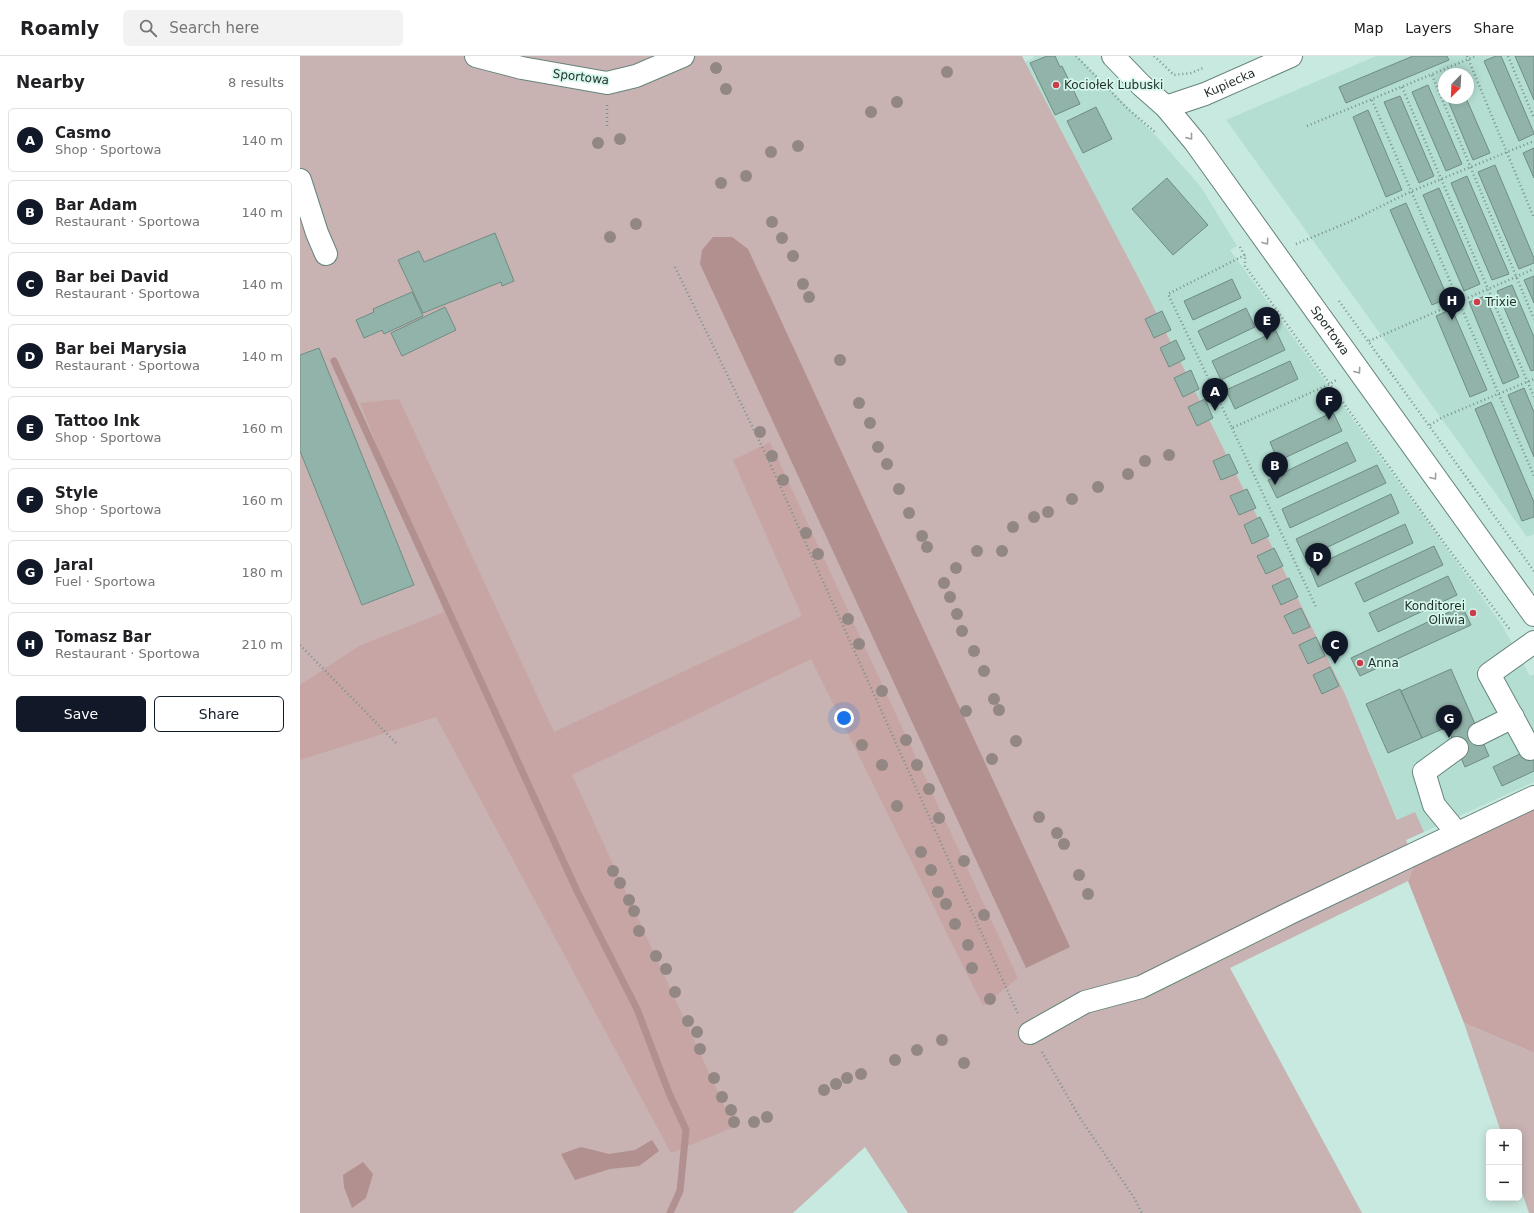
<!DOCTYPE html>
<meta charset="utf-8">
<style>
body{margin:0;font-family:"DejaVu Sans",sans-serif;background:#f2f2f2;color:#202124}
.controls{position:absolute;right:12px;bottom:12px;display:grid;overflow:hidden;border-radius:6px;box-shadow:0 2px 10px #0003}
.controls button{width:36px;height:36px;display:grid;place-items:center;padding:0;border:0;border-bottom:1px solid #e0e0e0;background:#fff;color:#202124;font:20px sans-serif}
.compass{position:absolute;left:1138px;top:12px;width:36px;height:36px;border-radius:50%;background:#fff;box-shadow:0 2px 10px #0003;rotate:204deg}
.you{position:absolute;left:544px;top:662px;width:14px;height:14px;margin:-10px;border:3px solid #fff;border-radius:50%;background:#1a73e8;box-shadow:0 0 0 6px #1a73e833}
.badge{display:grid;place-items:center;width:26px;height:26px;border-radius:50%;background:#111827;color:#fff;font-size:13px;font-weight:700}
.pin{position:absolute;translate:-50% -33px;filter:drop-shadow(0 1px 2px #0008)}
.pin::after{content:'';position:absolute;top:21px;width:14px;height:12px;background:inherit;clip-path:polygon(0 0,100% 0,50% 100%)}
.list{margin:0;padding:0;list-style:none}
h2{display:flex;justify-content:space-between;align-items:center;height:52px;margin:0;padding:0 16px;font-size:17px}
h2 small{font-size:13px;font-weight:400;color:#757577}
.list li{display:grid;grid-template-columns:26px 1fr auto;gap:12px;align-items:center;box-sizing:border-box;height:64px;margin:0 8px 8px;padding:0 8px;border:1px solid #e0e0e0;border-radius:6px}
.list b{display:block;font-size:15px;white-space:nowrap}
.list p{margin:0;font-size:13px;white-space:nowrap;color:#757577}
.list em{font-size:13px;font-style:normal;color:#757577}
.actions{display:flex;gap:8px;padding:12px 16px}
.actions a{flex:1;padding:9px 0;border:1px solid #111827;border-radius:6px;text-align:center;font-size:14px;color:#111827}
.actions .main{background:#111827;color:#fff}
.icon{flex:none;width:22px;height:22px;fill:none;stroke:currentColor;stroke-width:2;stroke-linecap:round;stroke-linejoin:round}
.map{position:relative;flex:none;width:1234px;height:1157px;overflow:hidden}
header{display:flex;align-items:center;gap:24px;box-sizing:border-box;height:56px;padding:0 20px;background:#fff;border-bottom:1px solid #e0e0e0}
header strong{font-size:19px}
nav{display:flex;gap:22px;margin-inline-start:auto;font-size:14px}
.search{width:280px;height:36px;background:#f2f2f2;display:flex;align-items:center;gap:10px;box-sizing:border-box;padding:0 14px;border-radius:6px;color:#757577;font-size:15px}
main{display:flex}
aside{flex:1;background:#fff}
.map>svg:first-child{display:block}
.built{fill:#b4ded2;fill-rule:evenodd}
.green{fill:#c8b3b2}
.forest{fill:#c7a5a4}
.water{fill:#b1908f}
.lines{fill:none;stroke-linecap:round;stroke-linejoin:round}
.stream{stroke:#b1908f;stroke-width:7}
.building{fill:#92b3a9;stroke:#6e8d84}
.minor-casing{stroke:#65847b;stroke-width:24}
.path{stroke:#7a928b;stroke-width:2.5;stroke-dasharray:1 3;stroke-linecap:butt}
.minor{stroke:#fff;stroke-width:22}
.tree{fill:#938783}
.oneway{stroke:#9aa09e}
.poi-dot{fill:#cc3c4a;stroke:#d5f7ec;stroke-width:1.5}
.labels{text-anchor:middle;stroke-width:3.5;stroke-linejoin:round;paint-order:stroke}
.street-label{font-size:12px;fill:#1f2c28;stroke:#d5f7ec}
.poi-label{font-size:12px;fill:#1f2c28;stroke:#d5f7ec;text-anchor:start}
</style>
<header>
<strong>Roamly</strong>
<div class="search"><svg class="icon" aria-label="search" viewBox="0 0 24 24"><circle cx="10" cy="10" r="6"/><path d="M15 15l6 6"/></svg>Search here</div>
<nav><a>Map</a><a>Layers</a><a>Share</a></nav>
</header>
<main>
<aside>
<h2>Nearby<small>8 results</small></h2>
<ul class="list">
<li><span class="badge">A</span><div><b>Casmo</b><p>Shop · Sportowa</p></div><em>140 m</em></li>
<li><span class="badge">B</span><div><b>Bar Adam</b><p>Restaurant · Sportowa</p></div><em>140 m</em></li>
<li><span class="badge">C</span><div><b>Bar bei David</b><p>Restaurant · Sportowa</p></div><em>140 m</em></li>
<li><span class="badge">D</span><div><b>Bar bei Marysia</b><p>Restaurant · Sportowa</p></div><em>140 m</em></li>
<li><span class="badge">E</span><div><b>Tattoo Ink</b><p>Shop · Sportowa</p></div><em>160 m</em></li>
<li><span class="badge">F</span><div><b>Style</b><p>Shop · Sportowa</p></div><em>160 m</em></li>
<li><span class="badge">G</span><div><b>Jaral</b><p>Fuel · Sportowa</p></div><em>180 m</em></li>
<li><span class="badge">H</span><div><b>Tomasz Bar</b><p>Restaurant · Sportowa</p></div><em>210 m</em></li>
</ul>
<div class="actions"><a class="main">Save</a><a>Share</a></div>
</aside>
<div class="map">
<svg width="1234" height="1157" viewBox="0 0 1234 1157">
<rect width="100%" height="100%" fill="#c8e9df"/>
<!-- built -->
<path class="built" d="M 733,0 L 777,0 L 858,82 L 901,131 L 937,190 L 930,194 L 1202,569 L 1230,620 L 1234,618 L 1234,726 L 1106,784 L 1045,638 L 846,236 L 725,6 L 734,2 Z
M 1076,0 L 1234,0 L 1234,478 L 1227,481 L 926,64 ZM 1144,18 L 1168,18 L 1168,42 L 1144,42 Z"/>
<!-- green -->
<path class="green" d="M 0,0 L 722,0 L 846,236 L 1045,638 L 1097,764 L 1115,756 L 1124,776 L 1106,784 L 1115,806 L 1108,825 L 930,912 L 1062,1157 L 608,1157 L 565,1091 L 493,1157 L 0,1157 Z
M 1164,967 L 1234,997 L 1234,1157 L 1229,1157 L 1219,1128 L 1219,1076 L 1201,1076 Z"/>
<!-- forest -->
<path class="forest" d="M 99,343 L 254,676 L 502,560 L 433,404 L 470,386 L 718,922 L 683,950 L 511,603 L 272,719 L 434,1071 L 371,1097 L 136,661 L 0,704 L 0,629 L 59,590 L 144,556 L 60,347 Z
M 1234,746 L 1234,997 L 1164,967 L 1108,825 L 1115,806 Z"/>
<!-- water -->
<path class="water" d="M 413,181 L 432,181 L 448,193 L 770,891 L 726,912 L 400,208 L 402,194 Z
M 352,1084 L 359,1095 L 339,1110 L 310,1113 L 275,1124 L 261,1098 L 281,1091 L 309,1098 L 335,1094 Z
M 63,1106 L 73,1118 L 66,1142 L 52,1152 L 44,1131 L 43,1119 Z"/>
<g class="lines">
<!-- stream -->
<path class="stream" d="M 34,305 L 277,835 L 337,953 L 369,1037 L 386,1074 L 380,1135 L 370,1157"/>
</g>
<!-- building -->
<path class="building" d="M 747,0 L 755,0 L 760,11 L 762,10 L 780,48 L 755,59 L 730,7 Z
M 1113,0 L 1147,0 L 1149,4 L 1046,47 L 1039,31 Z
M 1196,0 L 1201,0 L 1234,77 L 1234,78 L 1219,85 L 1184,5 Z
M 1215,0 L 1234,0 L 1234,44 Z
M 1128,29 L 1162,108 L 1146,115 L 1112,36 Z
M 1100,40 L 1134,120 L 1119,127 L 1084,46 Z
M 1147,42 L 1166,42 L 1190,97 L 1173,104 Z
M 796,51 L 812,83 L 783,97 L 767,65 Z
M 1068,54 L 1102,134 L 1086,141 L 1053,61 Z
M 1234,92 L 1234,122 L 1223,97 Z
M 1195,109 L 1234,202 L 1234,207 L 1219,213 L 1178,116 Z
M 1167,120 L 1209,218 L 1192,224 L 1151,127 Z
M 867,122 L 908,169 L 873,199 L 832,153 Z
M 1139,132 L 1180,228 L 1164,235 L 1123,139 Z
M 1106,147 L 1148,242 L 1132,249 L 1090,154 Z
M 195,177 L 214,225 L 202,230 L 201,226 L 123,257 L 98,204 L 119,195 L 124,206 Z
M 1234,220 L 1234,247 L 1224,224 Z
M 932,223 L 941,242 L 893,264 L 884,245 Z
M 1212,229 L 1234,281 L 1234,314 L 1231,315 L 1197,235 Z
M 112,236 L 123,260 L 84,278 L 82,274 L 64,282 L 56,264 L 74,256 L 73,253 Z
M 1185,240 L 1219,321 L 1203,328 L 1169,246 Z
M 145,251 L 156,274 L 102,300 L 91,277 Z
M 946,252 L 955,271 L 907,294 L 898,275 Z
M 1152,253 L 1187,334 L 1170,341 L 1136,260 Z
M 862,255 L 871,274 L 854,282 L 845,263 Z
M 976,275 L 985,294 L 921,324 L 912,305 Z
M 876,284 L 885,303 L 869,311 L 860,292 Z
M 19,292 L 114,529 L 62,549 L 0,395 L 0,299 Z
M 990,305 L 998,323 L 935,353 L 926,334 Z
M 891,314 L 899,333 L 883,341 L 874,322 Z
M 1224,332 L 1234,356 L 1234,401 L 1208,339 Z
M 905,343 L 913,362 L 897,370 L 888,351 Z
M 1191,346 L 1234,446 L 1234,461 L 1222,465 L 1175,353 Z
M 1033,356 L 1042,375 L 978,405 L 970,386 Z
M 1047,386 L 1056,405 L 977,442 L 968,424 Z
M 929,398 L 938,417 L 921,424 L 913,405 Z
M 1077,409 L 1086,427 L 990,472 L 982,453 Z
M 947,433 L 956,452 L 939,459 L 930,440 Z
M 1091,438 L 1099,457 L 1005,502 L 996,483 Z
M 960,461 L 969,480 L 952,488 L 944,469 Z
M 1105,468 L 1113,487 L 1018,531 L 1010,512 Z
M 1134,490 L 1143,509 L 1064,546 L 1055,527 Z
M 974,492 L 983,510 L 966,518 L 957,500 Z
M 1148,520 L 1157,539 L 1078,576 L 1069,557 Z
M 989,522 L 998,541 L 981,549 L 972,530 Z
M 1162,550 L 1171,569 L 1060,620 L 1051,602 Z
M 1001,552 L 1010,571 L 993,578 L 984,560 Z
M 1016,581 L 1025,600 L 1008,608 L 999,589 Z
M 1030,611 L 1039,630 L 1022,638 L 1013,619 Z
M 1151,613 L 1189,700 L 1165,711 L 1147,671 L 1122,682 L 1101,635 Z
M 1100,633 L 1122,682 L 1088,697 L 1066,648 Z
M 1234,691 L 1234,715 L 1202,730 L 1193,711 Z"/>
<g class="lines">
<!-- minor casing -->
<g class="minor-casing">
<g id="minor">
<path d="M 176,0 L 222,12 L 307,27 L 336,20 L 383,0"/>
<path id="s1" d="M 813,0 L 841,29 L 866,51 L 895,86 L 1234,559"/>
<path id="s2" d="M 866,51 L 905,38 L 991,0"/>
<path d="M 0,124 L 17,177 L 26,198"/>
<path d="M 1179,678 L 1213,661"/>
<path d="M 1157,692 L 1124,716 L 1134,749 L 1157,777"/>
<path d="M 1230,693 L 1189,618 L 1234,586"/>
<path d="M 730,977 L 785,946 L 841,931 L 992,856 L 1234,741"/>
</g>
</g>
<!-- path -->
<path class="path" d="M 776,0 L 828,53 L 855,76
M 854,0 L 874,19 L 891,17 L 903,12
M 1167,0 L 1234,162
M 1208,0 L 1234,62
M 1132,19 L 1234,263
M 1102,31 L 1234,341
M 1072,44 L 1234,420
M 307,49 L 307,70
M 1007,70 L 1176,0
M 996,188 L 1049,166 L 1112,135 L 1234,85
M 940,191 L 945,200 L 945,210 L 1147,491 L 1211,575
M 945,199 L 868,238 L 932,372 L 1030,328 L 1038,323
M 375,211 L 467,401 L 718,958
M 1039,245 L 1234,515
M 1069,285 L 1234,213
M 1130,369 L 1143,361 L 1234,323
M 932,372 L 1017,553
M 0,589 L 96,687
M 742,996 L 780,1062 L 833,1140 L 842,1157"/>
<!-- minor -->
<use href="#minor" class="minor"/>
</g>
<!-- trees -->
<g class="tree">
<circle cx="416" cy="12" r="6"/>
<circle cx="647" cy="16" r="6"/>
<circle cx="426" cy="33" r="6"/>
<circle cx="597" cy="46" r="6"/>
<circle cx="571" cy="56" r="6"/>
<circle cx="320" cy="83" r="6"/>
<circle cx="298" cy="87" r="6"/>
<circle cx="498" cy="90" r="6"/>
<circle cx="471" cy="96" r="6"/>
<circle cx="446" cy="120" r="6"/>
<circle cx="421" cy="127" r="6"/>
<circle cx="472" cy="166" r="6"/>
<circle cx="336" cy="168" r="6"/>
<circle cx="310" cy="181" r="6"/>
<circle cx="482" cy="182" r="6"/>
<circle cx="493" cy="200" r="6"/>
<circle cx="503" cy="228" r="6"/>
<circle cx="509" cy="241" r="6"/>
<circle cx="540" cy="304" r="6"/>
<circle cx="559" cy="347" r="6"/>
<circle cx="570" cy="367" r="6"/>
<circle cx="460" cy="376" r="6"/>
<circle cx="578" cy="391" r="6"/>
<circle cx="869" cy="399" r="6"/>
<circle cx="472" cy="400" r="6"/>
<circle cx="845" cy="405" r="6"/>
<circle cx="587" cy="408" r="6"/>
<circle cx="828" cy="418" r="6"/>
<circle cx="483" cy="424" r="6"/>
<circle cx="798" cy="431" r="6"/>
<circle cx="599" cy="433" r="6"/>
<circle cx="772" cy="443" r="6"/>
<circle cx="748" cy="456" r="6"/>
<circle cx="609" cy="457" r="6"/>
<circle cx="734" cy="461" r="6"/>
<circle cx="713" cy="471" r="6"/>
<circle cx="506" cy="477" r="6"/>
<circle cx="622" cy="480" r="6"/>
<circle cx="627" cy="491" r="6"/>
<circle cx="677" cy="495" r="6"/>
<circle cx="702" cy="495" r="6"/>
<circle cx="518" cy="498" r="6"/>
<circle cx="656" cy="512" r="6"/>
<circle cx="644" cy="527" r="6"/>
<circle cx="650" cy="541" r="6"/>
<circle cx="657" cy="558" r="6"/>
<circle cx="548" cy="563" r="6"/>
<circle cx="662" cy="575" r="6"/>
<circle cx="559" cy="588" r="6"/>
<circle cx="674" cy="595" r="6"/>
<circle cx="684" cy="615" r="6"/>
<circle cx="582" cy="635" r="6"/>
<circle cx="694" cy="643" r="6"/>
<circle cx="699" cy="654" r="6"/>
<circle cx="666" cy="655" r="6"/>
<circle cx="606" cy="684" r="6"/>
<circle cx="716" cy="685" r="6"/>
<circle cx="562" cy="689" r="6"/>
<circle cx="692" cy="703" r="6"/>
<circle cx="582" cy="709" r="6"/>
<circle cx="617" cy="709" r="6"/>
<circle cx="629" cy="733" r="6"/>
<circle cx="597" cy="750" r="6"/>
<circle cx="739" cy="761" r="6"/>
<circle cx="639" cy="762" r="6"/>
<circle cx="757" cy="777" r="6"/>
<circle cx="764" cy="788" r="6"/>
<circle cx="621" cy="796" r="6"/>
<circle cx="664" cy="805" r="6"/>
<circle cx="631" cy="814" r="6"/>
<circle cx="313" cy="815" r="6"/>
<circle cx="779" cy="819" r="6"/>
<circle cx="320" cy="827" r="6"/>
<circle cx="638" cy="836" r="6"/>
<circle cx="788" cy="838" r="6"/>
<circle cx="329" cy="844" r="6"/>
<circle cx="646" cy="848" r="6"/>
<circle cx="334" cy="855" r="6"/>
<circle cx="684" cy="859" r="6"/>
<circle cx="655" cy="868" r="6"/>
<circle cx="339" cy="875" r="6"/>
<circle cx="668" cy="889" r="6"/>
<circle cx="356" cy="900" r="6"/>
<circle cx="672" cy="912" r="6"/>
<circle cx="366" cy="913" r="6"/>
<circle cx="375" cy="936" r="6"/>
<circle cx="690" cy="943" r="6"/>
<circle cx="388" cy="965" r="6"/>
<circle cx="397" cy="976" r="6"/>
<circle cx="642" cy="984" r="6"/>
<circle cx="400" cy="993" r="6"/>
<circle cx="617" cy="994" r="6"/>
<circle cx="595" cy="1004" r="6"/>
<circle cx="664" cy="1007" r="6"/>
<circle cx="561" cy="1018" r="6"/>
<circle cx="414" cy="1022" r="6"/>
<circle cx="547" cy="1022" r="6"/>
<circle cx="536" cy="1028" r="6"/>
<circle cx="524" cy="1034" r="6"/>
<circle cx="422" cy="1041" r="6"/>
<circle cx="431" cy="1054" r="6"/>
<circle cx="467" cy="1061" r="6"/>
<circle cx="434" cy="1066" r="6"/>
<circle cx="454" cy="1066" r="6"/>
</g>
<!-- one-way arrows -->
<defs><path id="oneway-chevron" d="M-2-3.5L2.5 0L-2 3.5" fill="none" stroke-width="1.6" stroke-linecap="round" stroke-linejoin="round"/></defs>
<g class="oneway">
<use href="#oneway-chevron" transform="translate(890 81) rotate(51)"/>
<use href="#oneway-chevron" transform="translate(966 186) rotate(54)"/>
<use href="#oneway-chevron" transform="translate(1058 315) rotate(54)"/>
<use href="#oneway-chevron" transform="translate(1134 421) rotate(54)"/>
</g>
<!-- markers -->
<g class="poi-dot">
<circle cx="756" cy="29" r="4"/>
<circle cx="1177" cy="246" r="4"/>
<circle cx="1173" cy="557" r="4"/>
<circle cx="1060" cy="607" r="4"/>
</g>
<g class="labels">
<!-- street labels -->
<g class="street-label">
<text transform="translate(281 21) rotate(7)" y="4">Sportowa</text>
<text dy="4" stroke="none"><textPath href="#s2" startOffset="68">Kupiecka</textPath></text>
<text dy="4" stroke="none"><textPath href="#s1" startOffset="351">Sportowa</textPath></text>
</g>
<!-- poi labels -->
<g class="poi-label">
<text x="764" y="33">Kociołek Lubuski</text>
<text x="1185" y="250">Trixie</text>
<text x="1165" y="554" text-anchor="end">Konditorei<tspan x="1165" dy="14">Oliwia</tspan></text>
<text x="1068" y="611">Anna</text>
</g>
</g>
</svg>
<div class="controls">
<button>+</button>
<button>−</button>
</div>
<svg class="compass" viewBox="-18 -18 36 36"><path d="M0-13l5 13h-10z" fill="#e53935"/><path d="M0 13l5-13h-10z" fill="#757577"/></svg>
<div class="you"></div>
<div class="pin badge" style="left:915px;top:355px">A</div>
<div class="pin badge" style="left:975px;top:429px">B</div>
<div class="pin badge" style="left:1035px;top:608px">C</div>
<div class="pin badge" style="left:1018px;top:520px">D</div>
<div class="pin badge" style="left:967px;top:284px">E</div>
<div class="pin badge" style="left:1029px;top:364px">F</div>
<div class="pin badge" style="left:1149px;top:682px">G</div>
<div class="pin badge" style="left:1152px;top:264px">H</div>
</div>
</main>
